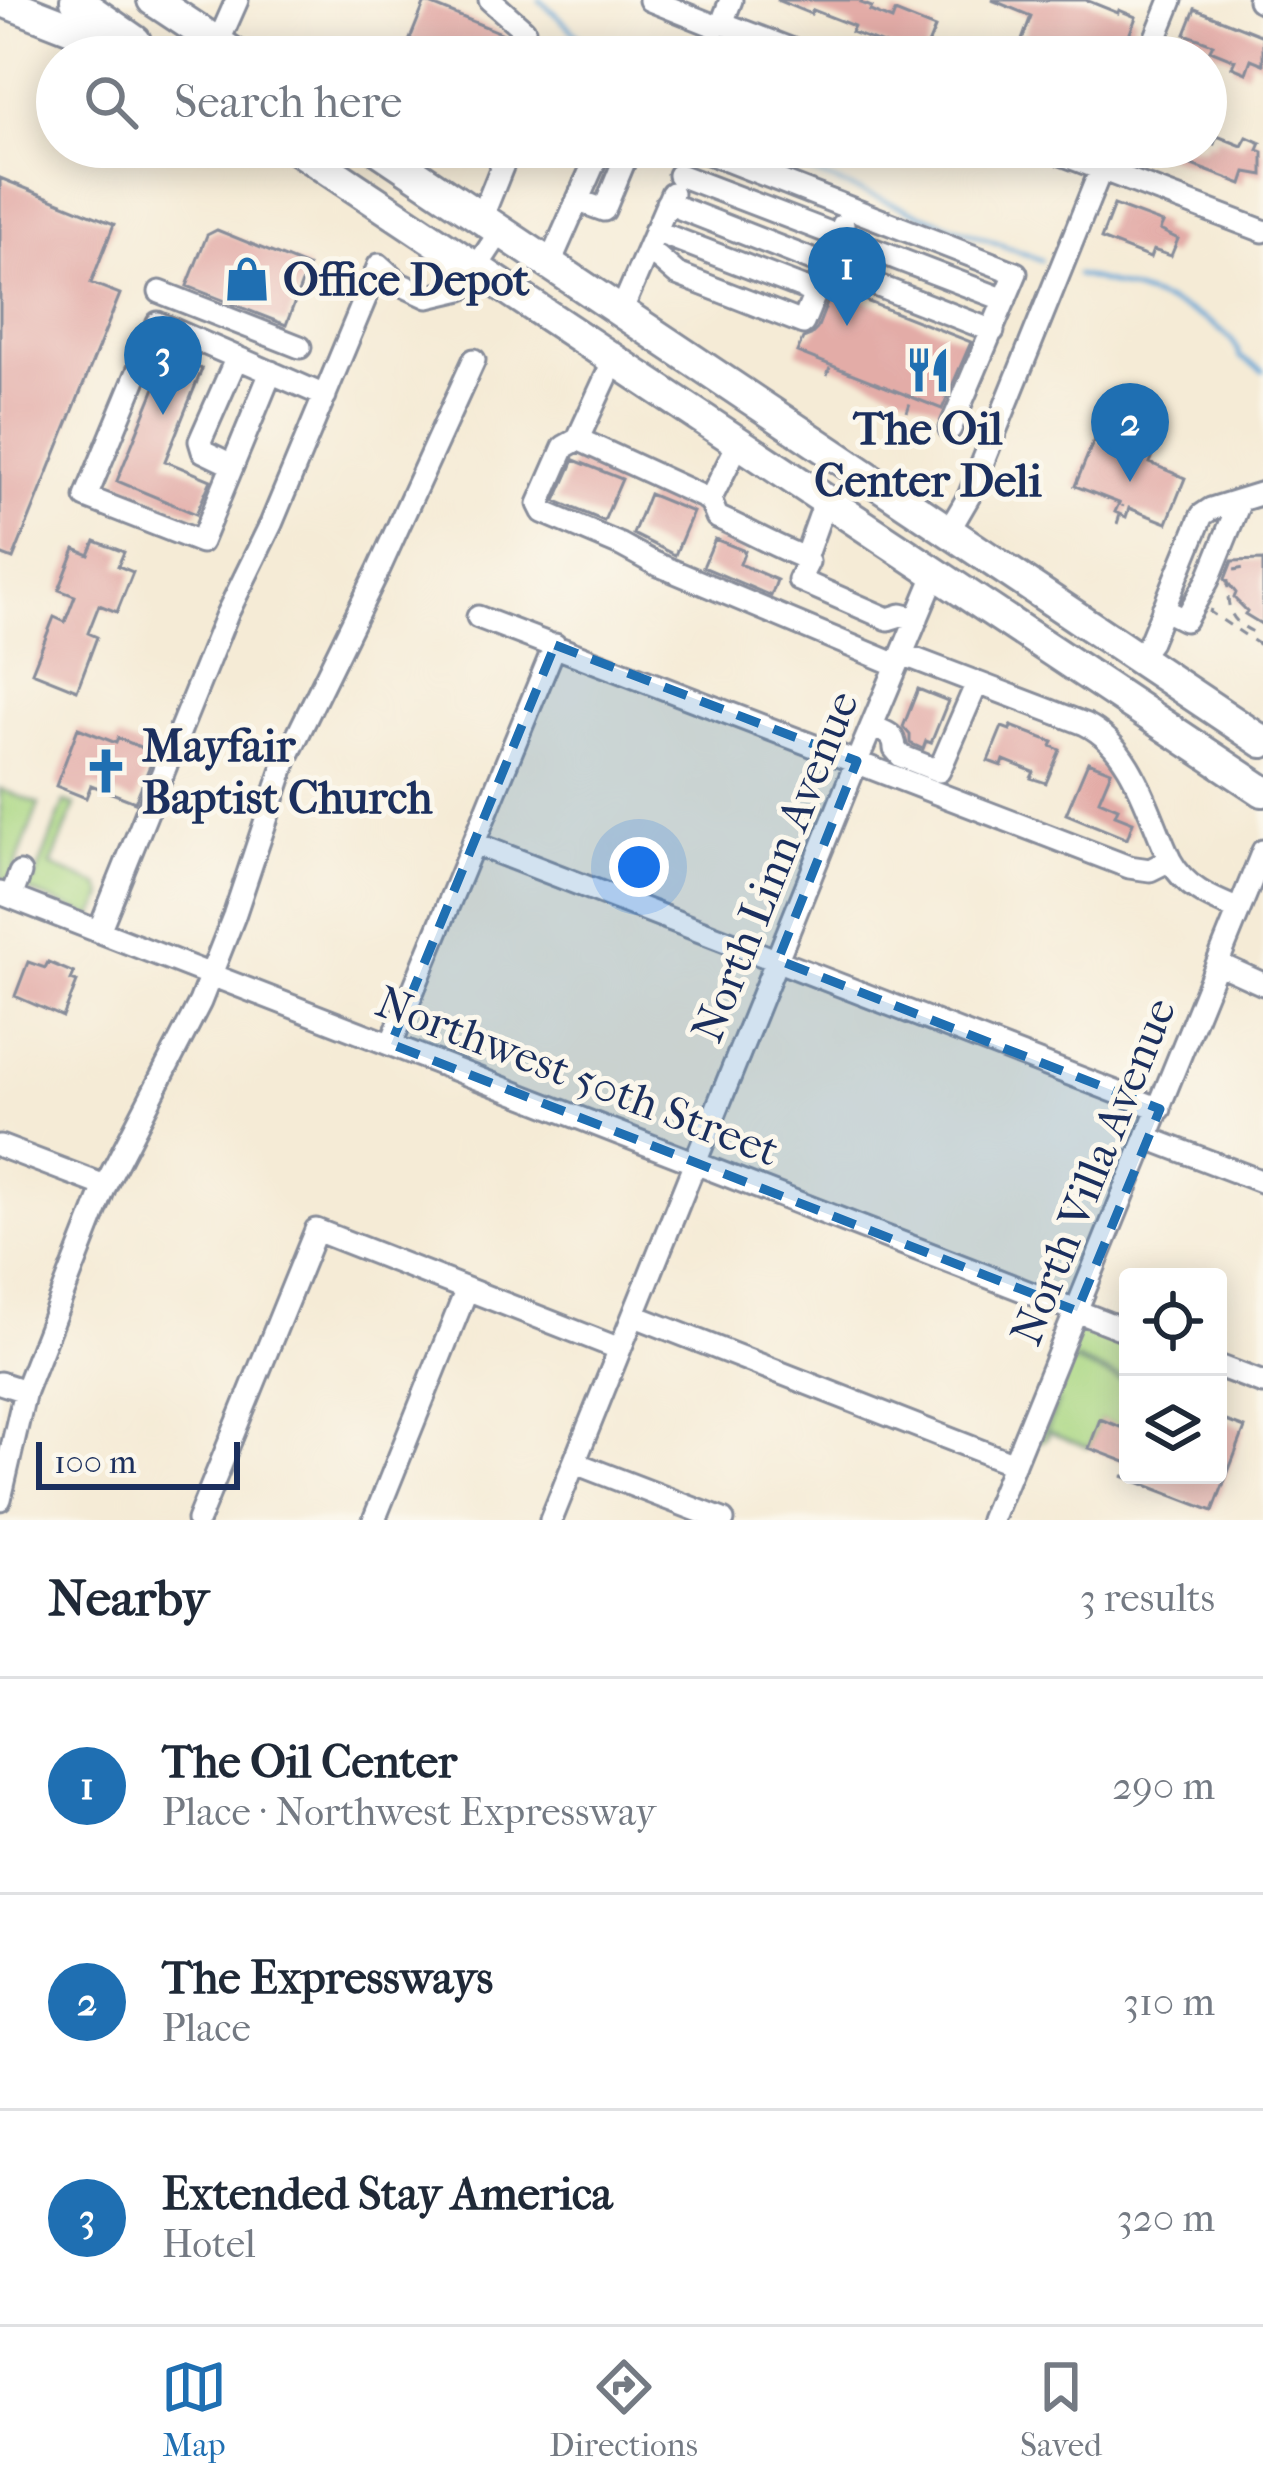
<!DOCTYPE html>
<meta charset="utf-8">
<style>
body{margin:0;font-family:"IM FELL French Canon",serif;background:#f6f6f7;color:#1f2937}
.controls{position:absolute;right:36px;bottom:36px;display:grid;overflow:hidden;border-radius:12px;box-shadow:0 6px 30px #0003}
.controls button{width:108px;height:108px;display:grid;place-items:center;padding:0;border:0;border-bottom:3px solid #e0e1e3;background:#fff;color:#1f2937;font:60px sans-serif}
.scale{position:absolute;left:36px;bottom:30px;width:204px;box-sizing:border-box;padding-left:12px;border:6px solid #1b2f5e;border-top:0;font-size:33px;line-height:42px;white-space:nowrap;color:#1b2f5e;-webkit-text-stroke:9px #fbf7ec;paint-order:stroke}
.you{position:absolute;left:639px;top:867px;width:42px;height:42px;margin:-30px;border:9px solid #fff;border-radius:50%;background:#1a73e8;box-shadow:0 0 0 18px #1a73e833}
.badge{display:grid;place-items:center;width:78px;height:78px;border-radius:50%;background:#1f6fb2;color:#fff;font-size:39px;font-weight:700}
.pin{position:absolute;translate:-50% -99px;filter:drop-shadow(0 3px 6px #0008)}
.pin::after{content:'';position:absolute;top:63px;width:42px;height:36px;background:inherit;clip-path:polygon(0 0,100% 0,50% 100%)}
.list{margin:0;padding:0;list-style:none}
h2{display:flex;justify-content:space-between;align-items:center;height:156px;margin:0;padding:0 48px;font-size:51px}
h2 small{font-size:39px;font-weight:400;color:#747a83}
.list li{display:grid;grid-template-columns:78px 1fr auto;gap:36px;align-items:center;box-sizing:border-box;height:216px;padding:0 48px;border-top:3px solid #e0e1e3}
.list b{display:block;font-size:45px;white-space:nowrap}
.list p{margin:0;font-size:39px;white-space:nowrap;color:#747a83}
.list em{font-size:39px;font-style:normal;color:#747a83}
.icon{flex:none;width:66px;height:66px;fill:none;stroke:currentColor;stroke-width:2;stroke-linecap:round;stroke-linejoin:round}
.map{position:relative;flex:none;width:1263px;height:1520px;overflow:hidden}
.search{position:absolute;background:#fff;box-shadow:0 6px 30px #0003;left:36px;right:36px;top:36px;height:132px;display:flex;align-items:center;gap:30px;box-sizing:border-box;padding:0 42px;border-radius:66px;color:#747a83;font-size:45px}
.sheet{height:804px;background:#fff}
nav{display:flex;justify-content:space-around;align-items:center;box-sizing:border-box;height:168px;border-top:3px solid #e0e1e3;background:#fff;font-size:33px;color:#747a83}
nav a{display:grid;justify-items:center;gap:6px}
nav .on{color:#1f6fb2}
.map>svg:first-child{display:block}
.green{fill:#aad783;stroke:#628370;stroke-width:3}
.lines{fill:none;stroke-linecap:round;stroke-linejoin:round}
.stream{stroke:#62a5d6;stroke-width:4.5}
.building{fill:#e3aca7}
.minor-casing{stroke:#888d9a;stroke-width:27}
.highway-casing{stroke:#888d9a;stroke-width:36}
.path{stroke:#888d9a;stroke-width:3;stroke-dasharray:9 9;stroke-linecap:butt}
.minor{stroke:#fff;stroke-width:21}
.highway{stroke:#fff;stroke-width:30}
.marked{fill:#1f6fb2;fill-opacity:0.2;stroke:#1f6fb2;stroke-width:9;stroke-dasharray:24 15;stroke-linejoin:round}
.labels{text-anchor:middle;stroke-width:10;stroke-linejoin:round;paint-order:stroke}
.poi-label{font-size:45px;font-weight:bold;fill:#1b2f5e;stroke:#fbf7ec;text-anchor:start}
.street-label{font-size:45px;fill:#1b2f5e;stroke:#fbf7ec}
</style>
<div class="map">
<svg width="1263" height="1520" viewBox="0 0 1263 1520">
<rect width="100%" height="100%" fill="#fbf7ec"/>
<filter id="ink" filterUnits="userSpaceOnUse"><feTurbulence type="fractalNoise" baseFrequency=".00833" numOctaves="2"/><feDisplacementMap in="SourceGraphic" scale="24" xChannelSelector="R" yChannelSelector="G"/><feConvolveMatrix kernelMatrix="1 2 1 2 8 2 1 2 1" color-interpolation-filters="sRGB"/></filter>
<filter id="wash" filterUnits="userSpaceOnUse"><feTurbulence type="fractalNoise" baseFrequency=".004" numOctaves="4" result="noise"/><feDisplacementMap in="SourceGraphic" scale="48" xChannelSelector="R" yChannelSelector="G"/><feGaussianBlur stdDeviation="2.7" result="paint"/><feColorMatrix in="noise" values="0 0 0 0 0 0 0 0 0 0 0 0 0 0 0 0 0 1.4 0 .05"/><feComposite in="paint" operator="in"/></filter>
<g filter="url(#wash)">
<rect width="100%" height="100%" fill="#f5ebd6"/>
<!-- green -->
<path class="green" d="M 0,789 L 39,804 L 12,875 L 6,883 L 2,883 Z
M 64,802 L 75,805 L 51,866 L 100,886 L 104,896 L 93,917 L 21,888 L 23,879 L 34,882 Z
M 1088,1324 L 1128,1339 L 1128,1381 L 1076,1359 L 1074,1362 L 1128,1384 L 1128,1430 L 1100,1420 L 1089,1448 L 1047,1432 L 1059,1400 L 1045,1433 L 1048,1437 L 1037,1443 L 1036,1432 L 1077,1328 Z"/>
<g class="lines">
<!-- stream -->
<path class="stream" d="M 540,0 L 601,57
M 709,57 L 720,31
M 744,147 L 1041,260
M 1077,275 C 1117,285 1232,313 1240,357 L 1263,371"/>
</g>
<g id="blocks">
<!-- building -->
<path class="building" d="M 777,0 L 863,0 L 861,3 L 872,7 L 870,11 L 892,20 L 895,12 L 935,28 L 923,57 L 917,57 L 851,32 L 854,26 L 813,10 L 811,14 Z
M 992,0 L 1086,0 L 1118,13 L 1119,10 L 1136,17 L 1121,57 L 1009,57 L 1001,54 L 1006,43 L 1019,48 L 1031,16 Z
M 425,2 L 506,35 L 498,57 L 411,57 L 404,54 Z
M 1195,9 L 1263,36 L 1263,64 L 1251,59 L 1246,73 L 1232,67 L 1235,60 L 1210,50 L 1213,44 L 1185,34 Z
M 1217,136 L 1242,146 L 1247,137 L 1261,143 L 1258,150 L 1263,152 L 1263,175 L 1246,172 L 1242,184 L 1147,148 L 1206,147 L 1206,141 L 1214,144 Z
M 0,178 L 114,224 L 91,283 L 120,294 L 13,559 L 0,554 Z
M 1114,205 L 1163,223 L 1160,230 L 1178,239 L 1171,256 L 1153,250 L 1150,258 L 1101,239 Z
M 217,230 L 308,267 L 286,325 L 187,286 L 207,235 Z
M 833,288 L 971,342 L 942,409 L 797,352 L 803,338 L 811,335 L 817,329 Z
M 168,356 L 202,369 L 165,461 L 211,480 L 196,514 L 117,481 Z
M 1094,440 L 1139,458 L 1143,448 L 1154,453 L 1150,463 L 1185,478 L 1167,523 L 1129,508 L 1126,517 L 1115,512 L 1119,503 L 1075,486 Z
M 574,460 L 622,479 L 604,521 L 556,501 Z
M 649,494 L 693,512 L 675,555 L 633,534 Z
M 715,539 L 745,551 L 740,564 L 777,580 L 771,596 L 703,567 Z
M 95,541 L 124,552 L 118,566 L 133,572 L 117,612 L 99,605 L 88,633 L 97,637 L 77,690 L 32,672 L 54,617 L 65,622 L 75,596 L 59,590 L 75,549 L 89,555 Z
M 1263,560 L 1263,625 L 1245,614 L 1247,611 L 1234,598 L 1236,593 L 1225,579 L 1232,561 Z
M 918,689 L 948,701 L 931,743 L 926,741 L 923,749 L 910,743 L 910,735 L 903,727 Z
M 1011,726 L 1053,742 L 1051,746 L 1060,750 L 1046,783 L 1031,778 L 1034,772 L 1004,760 L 1002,766 L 988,761 L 1002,727 L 1010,730 Z
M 78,728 L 116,743 L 118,738 L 155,753 L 135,802 L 91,785 L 86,798 L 56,786 Z
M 1088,762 L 1111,771 L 1099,800 L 1118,808 L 1115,815 L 1133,822 L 1127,839 L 1066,814 Z
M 28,962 L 45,968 L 48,962 L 74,973 L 71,980 L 77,982 L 63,1017 L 15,996 Z
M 1218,1418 L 1245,1428 L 1213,1511 L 1122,1476 L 1218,1475 Z
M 1100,1419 L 1128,1430 L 1128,1463 L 1089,1448 Z"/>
</g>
</g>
<g filter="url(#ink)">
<use href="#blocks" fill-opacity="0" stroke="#888d9a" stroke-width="3"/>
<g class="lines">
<!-- minor casing -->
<g class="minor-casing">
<path id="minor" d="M 490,0 L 524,30 L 513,57
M 650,0 L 715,26 L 722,23 L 811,57
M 1259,0 L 1263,2
M 722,23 L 731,0
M 218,43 L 237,0
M 527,57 L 543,57
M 1148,57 L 1171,0
M 693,147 L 1016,273 L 950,429
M 1043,147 L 1263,231
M 679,175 L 1005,300
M 579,201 L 604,210 L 630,147
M 667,203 L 993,331
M 481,219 L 510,147
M 655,231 L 816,293
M 648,249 L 677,274 L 803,323 L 843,225
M 549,265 L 601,147
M 160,292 L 300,347
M 620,314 L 672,193
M 614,360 L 580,434 L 582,441 L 710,500 L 717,517 C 747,530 774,546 805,558 L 808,562 L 799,580 L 888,619 L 901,615 L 917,619
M 271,372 L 201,542 L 86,497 L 158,323 L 325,396
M 580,438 L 564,447 L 539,504 L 543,512 L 621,545 L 654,563 L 897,665
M 232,465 L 203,451 L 200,441 L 237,357
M 710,500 L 738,444
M 948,532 L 969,496 L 1110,147
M 805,558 L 825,502
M 1163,609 L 1185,620 L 1208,580 L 1240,501
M 478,617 L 1129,867 L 1150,870 L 1170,860 C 1185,888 1210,898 1239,910
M 902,654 L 1085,724 C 1134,748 1148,814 1170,860
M 1138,658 L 1150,642 L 1202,515 L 1211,509 L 1263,493
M 872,727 C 885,732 895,733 895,749 L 901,756 L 939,771 L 977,683
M 473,843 L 1160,1109
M 0,893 L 1128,1331
M 11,897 L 20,873
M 99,931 L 227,614 L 271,524 L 379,265 L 400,284 L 428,297 L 462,289 L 500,232
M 1219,964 L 1263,984
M 391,1044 L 555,645
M 1148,1138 L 1263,1182
M 0,1146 L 105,1186
M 635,1316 L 1014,1464
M 1218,1366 L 1263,1383
M 0,1383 L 25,1391
M 575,1463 L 723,1520
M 0,1499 L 25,1391 L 105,1186 L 200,1002 L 234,916 L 287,757 L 378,571 L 474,360
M 198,1520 L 316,1230 L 620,1349
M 374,1520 L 467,1289
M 551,1520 L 857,761 L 935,575
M 991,1520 L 1263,851"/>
</g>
<!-- highway casing -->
<g class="highway-casing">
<path id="highway" d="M 0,0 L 146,57
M 76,0 L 135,41
M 153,0 L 239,57
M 294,147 L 1263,791
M 375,147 L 1263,742"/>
</g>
<!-- path -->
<path class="path" d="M 827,376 L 831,365
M 907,412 L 912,397
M 1117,524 L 1123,505
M 1234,570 L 1244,568
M 1228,579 C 1227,612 1229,623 1263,636
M 1211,609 L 1210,612 L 1263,647"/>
<!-- minor -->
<use href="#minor" class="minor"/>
<!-- highway -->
<use href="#highway" class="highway"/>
</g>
</g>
<!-- marked area -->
<path class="marked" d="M 555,645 L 857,761 L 778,960 L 1160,1109 L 1077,1311 L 391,1044 Z"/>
<!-- icons -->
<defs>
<g id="shop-bare" transform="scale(3.6)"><path d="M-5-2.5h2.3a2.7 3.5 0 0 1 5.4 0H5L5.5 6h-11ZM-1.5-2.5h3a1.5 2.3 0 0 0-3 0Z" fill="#1f6fb2" stroke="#fbf7ec" stroke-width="2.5" paint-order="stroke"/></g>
<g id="restaurant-bare" transform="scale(3.6)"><path d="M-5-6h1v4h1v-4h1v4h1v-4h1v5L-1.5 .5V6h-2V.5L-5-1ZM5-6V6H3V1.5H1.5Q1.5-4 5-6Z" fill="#1f6fb2" stroke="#fbf7ec" stroke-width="2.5" paint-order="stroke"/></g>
<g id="church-bare" transform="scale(3.6)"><path d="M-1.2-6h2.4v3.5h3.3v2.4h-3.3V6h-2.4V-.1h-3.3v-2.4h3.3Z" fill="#1f6fb2" stroke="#fbf7ec" stroke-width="2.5" paint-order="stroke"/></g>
</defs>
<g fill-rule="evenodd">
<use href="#shop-bare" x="247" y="279"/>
<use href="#restaurant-bare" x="928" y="370"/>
<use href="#church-bare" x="106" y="771"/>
</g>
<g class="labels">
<!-- poi labels -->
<g class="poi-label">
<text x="283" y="295">Office Depot</text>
<text x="928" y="444" text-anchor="middle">The Oil<tspan x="928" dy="52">Center Deli</tspan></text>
<text x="142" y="761">Mayfair<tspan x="142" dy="52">Baptist Church</tspan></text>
</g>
<!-- street labels -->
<g class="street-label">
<text transform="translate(774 866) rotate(-68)" y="16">North Linn Avenue</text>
<text transform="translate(578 1075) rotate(21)" y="16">Northwest 50th Street</text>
<text transform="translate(1092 1171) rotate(-68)" y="16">North Villa Avenue</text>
</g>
</g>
</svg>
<div class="controls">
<button><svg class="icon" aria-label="locate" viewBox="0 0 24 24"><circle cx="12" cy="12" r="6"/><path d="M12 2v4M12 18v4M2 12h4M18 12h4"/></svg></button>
<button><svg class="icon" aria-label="layers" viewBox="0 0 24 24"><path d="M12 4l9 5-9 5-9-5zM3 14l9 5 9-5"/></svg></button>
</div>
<div class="scale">100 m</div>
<div class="you"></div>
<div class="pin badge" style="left:847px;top:326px">1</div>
<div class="pin badge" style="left:1130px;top:482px">2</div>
<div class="pin badge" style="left:163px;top:415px">3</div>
<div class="search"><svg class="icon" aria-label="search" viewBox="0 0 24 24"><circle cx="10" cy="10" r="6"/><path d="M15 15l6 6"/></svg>Search here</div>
</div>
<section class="sheet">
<h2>Nearby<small>3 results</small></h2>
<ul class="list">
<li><span class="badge">1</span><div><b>The Oil Center</b><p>Place · Northwest Expressway</p></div><em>290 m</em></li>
<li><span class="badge">2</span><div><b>The Expressways</b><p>Place</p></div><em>310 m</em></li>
<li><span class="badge">3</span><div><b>Extended Stay America</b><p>Hotel</p></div><em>320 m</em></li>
</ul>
</section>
<nav>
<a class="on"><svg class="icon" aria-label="map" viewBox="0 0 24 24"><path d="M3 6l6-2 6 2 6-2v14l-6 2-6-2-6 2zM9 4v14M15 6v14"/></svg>Map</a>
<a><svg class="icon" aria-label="directions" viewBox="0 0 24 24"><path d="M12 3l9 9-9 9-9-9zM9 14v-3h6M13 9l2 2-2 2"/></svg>Directions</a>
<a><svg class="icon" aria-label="saved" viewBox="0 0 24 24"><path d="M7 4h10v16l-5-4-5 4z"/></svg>Saved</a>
</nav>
